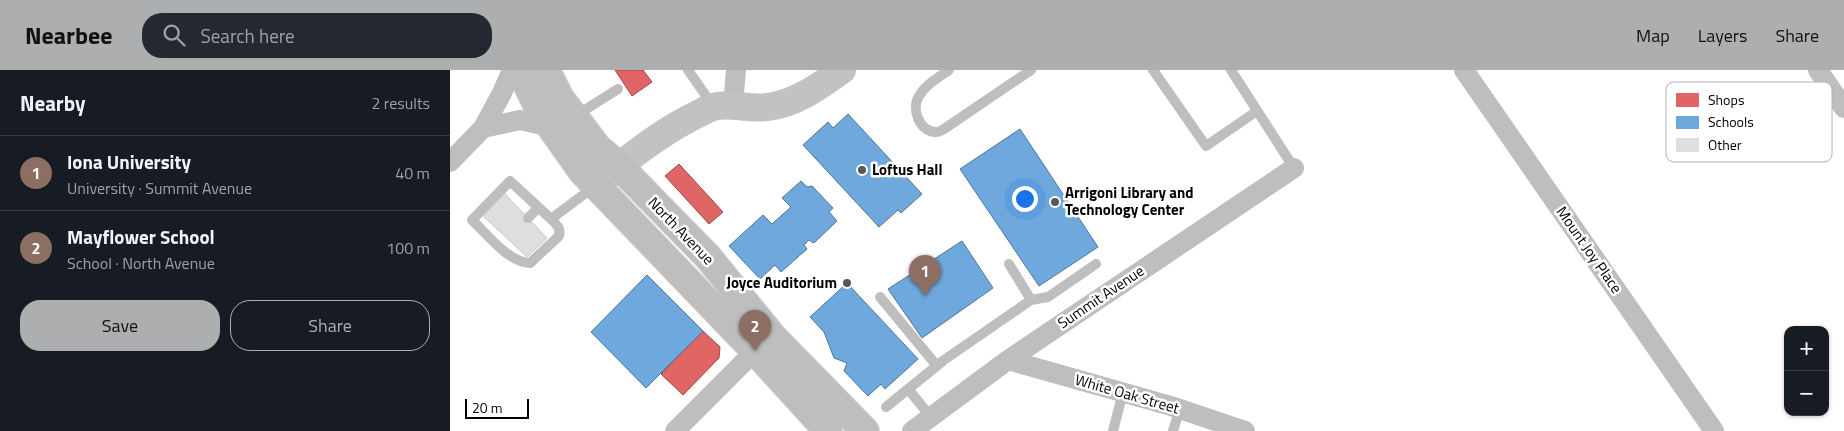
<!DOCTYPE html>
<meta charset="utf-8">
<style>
body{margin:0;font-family:"Titillium Web",sans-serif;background:#242831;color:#f1f3f6}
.controls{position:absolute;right:15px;bottom:15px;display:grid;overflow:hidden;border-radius:10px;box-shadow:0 1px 4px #0004}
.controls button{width:45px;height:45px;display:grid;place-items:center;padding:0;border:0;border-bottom:1px solid #363941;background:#171b24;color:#f1f3f6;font:25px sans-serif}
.scale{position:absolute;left:15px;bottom:12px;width:64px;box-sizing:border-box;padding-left:5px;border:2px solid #000;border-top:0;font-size:14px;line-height:18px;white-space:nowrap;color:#000;-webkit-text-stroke:4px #fff;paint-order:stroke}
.you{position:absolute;left:574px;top:128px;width:18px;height:18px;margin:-12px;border:4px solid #fff;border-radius:50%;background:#1a73e8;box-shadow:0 0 0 8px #1a73e833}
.badge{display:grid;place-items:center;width:32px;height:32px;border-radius:50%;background:#adaeaf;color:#fff;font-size:16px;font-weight:700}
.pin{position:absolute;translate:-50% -41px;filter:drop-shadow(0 1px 2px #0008)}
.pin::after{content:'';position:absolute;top:26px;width:18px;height:15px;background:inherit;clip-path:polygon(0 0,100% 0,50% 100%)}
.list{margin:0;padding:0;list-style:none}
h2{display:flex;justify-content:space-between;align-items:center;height:65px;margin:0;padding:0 20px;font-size:21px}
h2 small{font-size:16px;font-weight:400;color:#9ea1a6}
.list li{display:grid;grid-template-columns:32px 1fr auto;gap:15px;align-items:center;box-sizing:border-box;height:75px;padding:0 20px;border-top:1px solid #363941}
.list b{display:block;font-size:19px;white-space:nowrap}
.list p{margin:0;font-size:16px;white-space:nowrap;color:#9ea1a6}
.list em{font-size:16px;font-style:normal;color:#9ea1a6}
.actions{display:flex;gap:10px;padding:15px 20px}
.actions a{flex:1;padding:11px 0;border:1px solid #adaeaf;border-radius:20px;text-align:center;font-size:18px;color:#adaeaf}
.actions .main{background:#adaeaf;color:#111}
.icon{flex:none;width:28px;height:28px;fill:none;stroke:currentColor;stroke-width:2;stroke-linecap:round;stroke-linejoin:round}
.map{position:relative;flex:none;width:1394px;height:361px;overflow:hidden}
header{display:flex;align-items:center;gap:30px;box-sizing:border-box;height:70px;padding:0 25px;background:#adaeaf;color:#111}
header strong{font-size:24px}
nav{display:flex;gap:28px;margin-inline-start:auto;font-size:18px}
.search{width:350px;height:45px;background:#242831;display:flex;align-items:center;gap:12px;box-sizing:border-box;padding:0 18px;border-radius:20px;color:#9ea1a6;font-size:19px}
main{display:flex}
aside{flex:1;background:#171b24}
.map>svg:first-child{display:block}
.shops{fill:#e06666;stroke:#9d4747}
.schools{fill:#6fa8dc;stroke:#4e769a}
.building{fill:#dedede;stroke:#c6c6c6}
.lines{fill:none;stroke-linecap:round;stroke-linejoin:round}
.primary-casing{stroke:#dbdbdb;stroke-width:30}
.lane{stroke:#bebebe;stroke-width:10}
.street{stroke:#bebebe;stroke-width:20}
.secondary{stroke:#c2c2c2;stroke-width:28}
.primary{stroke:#bebebe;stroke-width:28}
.poi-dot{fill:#595959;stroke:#fff;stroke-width:2}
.labels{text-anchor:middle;stroke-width:5;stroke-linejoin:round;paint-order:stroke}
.poi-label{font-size:15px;font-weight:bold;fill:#000;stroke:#fff;text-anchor:start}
.street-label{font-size:15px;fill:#000;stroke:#fff}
.key{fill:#fff;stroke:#b2b2b2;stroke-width:1}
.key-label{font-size:14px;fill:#000}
</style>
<header>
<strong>Nearbee</strong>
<div class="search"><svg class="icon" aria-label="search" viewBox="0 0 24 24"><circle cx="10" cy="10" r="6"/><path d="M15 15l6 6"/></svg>Search here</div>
<nav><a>Map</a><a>Layers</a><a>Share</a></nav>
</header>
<main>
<aside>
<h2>Nearby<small>2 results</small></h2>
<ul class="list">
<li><span class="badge" style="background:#8d6e63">1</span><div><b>Iona University</b><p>University · Summit Avenue</p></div><em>40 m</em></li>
<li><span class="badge" style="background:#8d6e63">2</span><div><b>Mayflower School</b><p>School · North Avenue</p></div><em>100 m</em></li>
</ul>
<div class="actions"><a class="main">Save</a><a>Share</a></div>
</aside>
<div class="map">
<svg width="1394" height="361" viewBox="0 0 1394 361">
<rect width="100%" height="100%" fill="#fff"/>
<!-- shops -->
<path class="shops" d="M 165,0 L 193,0 L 202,12 L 182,26 Z
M 229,94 L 273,142 L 259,154 L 215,106 Z
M 253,261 L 270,277 L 269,288 L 233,325 L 211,304 Z"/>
<!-- schools -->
<path class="schools" d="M 398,44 L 472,124 L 451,143 L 448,140 L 429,157 L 353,75 L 378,52 L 383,58 Z
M 570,59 L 648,177 L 589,216 L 510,99 Z
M 351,111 L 357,117 L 362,116 L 383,138 L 379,142 L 387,151 L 364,173 L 359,170 L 354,175 L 357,179 L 331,202 L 325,195 L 310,209 L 279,176 L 313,145 L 322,154 L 341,137 L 332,128 Z
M 512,171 L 543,218 L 472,268 L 438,219 Z
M 197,205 L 253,261 L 196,318 L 141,262 Z
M 397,213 L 468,289 L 435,319 L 431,314 L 418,326 L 394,301 L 397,293 L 384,288 L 374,262 L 360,247 Z"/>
<!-- building -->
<path class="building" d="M 53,122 L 97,168 L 77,187 L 31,144 Z"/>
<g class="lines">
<!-- primary casing -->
<g class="primary-casing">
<path id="primary" d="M 70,0 L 91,43 L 131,100 L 305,281 L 378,361
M 96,0 L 110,28 L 148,78 L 169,96 L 258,187 L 323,267 L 415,361"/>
</g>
<!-- lane -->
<path class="lane" d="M 238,0 L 263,36
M 499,0 C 488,8 476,14 469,26 C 461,38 469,62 486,62 C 490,62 494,59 497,57 L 581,0
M 703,0 L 756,76 L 807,41
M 781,0 L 844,98
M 125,46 L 168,19
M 78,148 L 88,138
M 101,149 L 60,111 L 22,150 C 38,165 58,192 80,193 L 109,166 C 111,158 107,155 101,149 L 145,116
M 559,194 L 581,230
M 430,227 L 487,296
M 458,319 L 481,347
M 436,337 L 494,290 L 581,230 L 598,227 L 646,194
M 663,361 L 673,322
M 723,361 L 730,339"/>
<!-- street -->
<path class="street" d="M 1014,0 L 1264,361
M 1368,0 L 1394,38
M 283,35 L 286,0
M 33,58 L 70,50 L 101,57
M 0,92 L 33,58 L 52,23 L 62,0
M 558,290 L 721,336 L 795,361
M 225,361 L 305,281 L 315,273
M 462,361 L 558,290 L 844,98"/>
<!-- secondary -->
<path class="secondary" d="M 145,116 C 176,90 207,65 242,47 C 249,44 256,39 263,37 C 281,32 299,40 317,37 C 345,34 370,16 392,0"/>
<!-- primary -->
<use href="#primary" class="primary"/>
</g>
<!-- markers -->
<g class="poi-dot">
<circle cx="412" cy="100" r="5"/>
<circle cx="605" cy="132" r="5"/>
<circle cx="397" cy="213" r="5"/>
</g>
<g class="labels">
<!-- poi labels -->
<g class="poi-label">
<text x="422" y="105">Loftus Hall</text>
<text x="615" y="128">Arrigoni Library and<tspan x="615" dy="17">Technology Center</tspan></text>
<text x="387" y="218" text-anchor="end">Joyce Auditorium</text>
</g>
<!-- street labels -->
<g class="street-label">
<text transform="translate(231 161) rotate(46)" y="5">North Avenue</text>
<text transform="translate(1139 180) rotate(55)" y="5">Mount Joy Place</text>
<text transform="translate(651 227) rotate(-34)" y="5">Summit Avenue</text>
<text transform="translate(677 324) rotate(16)" y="5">White Oak Street</text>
</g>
</g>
<!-- legend -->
<rect x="1216" y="12" width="166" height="80" rx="8" class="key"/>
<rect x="1226" y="23" width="23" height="14" fill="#e06666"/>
<rect x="1226" y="46" width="23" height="13" fill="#6fa8dc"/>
<rect x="1226" y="68" width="23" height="14" fill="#dedede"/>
<g class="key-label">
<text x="1258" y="35">Shops</text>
<text x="1258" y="57">Schools</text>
<text x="1258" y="80">Other</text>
</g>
</svg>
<div class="controls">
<button>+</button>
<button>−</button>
</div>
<div class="scale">20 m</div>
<div class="you"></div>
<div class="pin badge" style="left:475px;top:226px;background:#8d6e63">1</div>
<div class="pin badge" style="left:305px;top:281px;background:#8d6e63">2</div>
</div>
</main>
